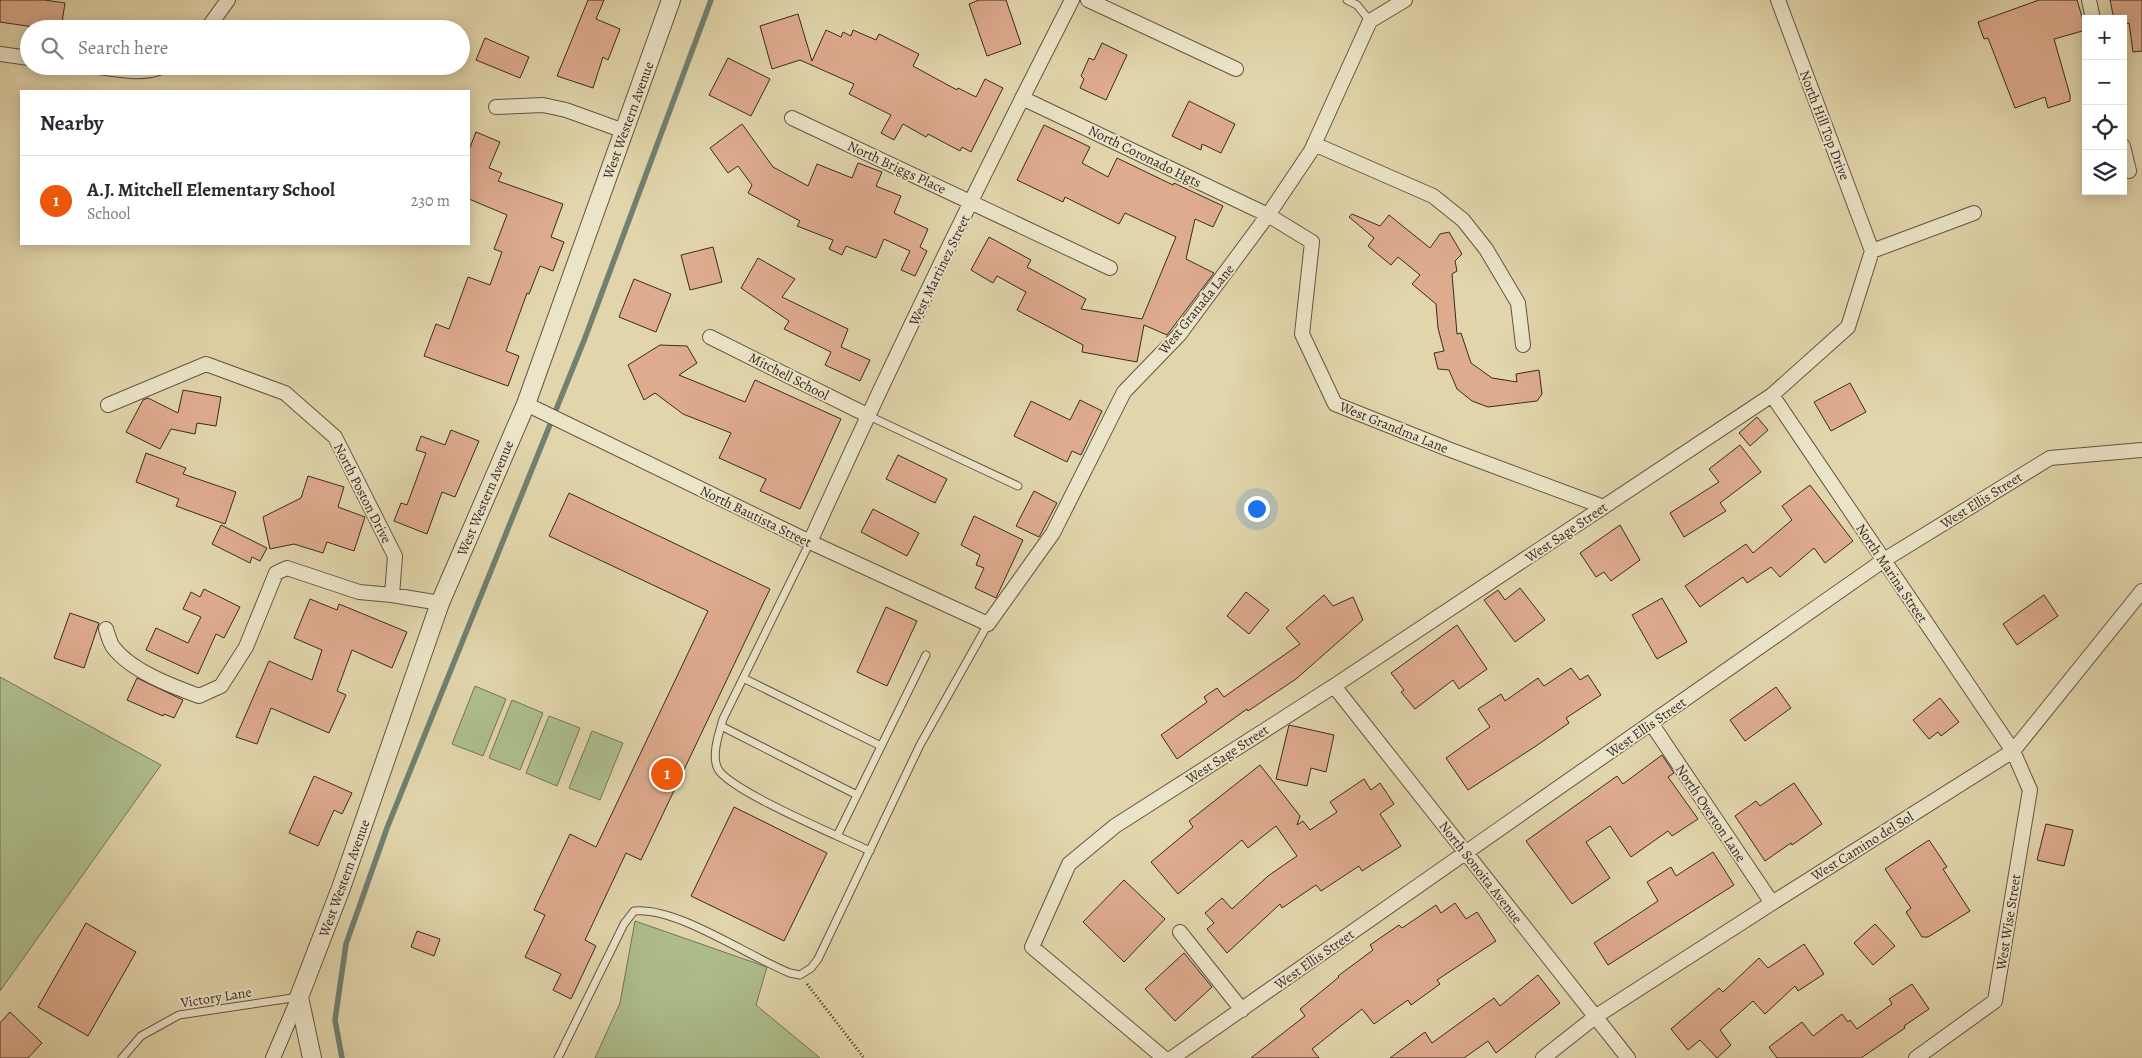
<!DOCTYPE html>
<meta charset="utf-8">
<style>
body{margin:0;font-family:Alegreya,serif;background:#f2f2f3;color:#2b2b33}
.controls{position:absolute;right:15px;top:15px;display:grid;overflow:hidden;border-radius:0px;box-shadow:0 2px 12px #0003}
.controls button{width:45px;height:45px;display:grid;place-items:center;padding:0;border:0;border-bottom:1px solid #e1e1e2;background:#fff;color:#2b2b33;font:25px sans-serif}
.you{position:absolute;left:1256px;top:508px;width:18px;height:18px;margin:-12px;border:4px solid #fff;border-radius:50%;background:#1a73e8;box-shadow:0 0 0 8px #1a73e833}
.badge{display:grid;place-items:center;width:32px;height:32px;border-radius:50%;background:#ea580c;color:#fff;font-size:16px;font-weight:700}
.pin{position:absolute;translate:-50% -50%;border:2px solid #fff;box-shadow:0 1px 5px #0006}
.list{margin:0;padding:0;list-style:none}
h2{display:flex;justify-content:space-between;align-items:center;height:65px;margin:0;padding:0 20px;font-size:21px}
h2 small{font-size:16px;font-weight:400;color:#7c7c81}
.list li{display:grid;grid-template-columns:32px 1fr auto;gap:15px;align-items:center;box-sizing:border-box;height:90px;padding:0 20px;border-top:1px solid #e1e1e2}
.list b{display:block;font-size:19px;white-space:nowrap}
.list p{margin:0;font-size:16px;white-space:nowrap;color:#7c7c81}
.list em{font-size:16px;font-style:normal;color:#7c7c81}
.icon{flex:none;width:28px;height:28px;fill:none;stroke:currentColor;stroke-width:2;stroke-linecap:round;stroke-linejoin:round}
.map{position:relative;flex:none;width:2142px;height:1058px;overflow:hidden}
.search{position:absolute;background:#fff;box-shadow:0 2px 12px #0003;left:20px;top:20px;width:450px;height:55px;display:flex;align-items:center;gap:12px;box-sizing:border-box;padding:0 18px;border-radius:28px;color:#7c7c81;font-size:19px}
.panel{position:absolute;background:#fff;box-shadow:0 2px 12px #0003;left:20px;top:90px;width:450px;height:155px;border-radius:0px}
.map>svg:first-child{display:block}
.green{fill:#aebe8d;stroke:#747459}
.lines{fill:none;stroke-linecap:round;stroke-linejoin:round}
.stream{stroke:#718071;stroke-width:5.5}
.building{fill:#deab8e;stroke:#392a25}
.service-casing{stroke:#635546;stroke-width:9}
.minor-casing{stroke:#635546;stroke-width:16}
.tertiary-casing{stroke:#635546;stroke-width:20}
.path{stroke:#392a25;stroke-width:3;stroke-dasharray:1 2.5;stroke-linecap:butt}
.service{stroke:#ece4c8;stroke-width:7}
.minor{stroke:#ece4c8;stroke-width:14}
.tertiary{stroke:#ece4c8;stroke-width:18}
.labels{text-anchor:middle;stroke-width:4;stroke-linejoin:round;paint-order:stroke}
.street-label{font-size:14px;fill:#392a25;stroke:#ece4c8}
</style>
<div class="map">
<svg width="2142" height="1058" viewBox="0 0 2142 1058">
<rect width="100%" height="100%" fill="#e2d5ab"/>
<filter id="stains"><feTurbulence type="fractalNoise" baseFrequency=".004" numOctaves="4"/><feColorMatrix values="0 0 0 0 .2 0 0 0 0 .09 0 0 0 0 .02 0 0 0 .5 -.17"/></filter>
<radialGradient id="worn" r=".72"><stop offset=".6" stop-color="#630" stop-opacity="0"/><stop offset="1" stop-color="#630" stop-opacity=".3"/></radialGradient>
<!-- green -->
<path class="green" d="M 0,677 L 161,765 L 0,991 Z
M 475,686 L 506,699 L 483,756 L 452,744 Z
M 512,700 L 543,713 L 520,770 L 489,758 Z
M 549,716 L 580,728 L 557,786 L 526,773 Z
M 592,731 L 623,743 L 600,800 L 569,788 Z
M 635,921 L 767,967 L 756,1005 L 820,1058 L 595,1058 L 620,1003 Z"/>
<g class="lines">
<!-- stream -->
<path class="stream" d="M 342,1058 L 335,1020 L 346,944 L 387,828 L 585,338 L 711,0"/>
</g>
<!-- building -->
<path class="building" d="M 0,0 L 45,0 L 65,3 L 61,29 L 47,29 L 0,22 Z
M 588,0 L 604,0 L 596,19 L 620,29 L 608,60 L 603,57 L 593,88 L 557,76 Z
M 979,0 L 1006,0 L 1021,44 L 987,56 L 969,4 Z
M 2039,0 L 2077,0 L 2086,30 L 2054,39 L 2070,95 L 2070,101 L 2048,108 L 2045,97 L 2015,108 L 1988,38 L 1984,39 L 1978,22 Z
M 2110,0 L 2142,0 L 2142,51 L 2133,52 L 2129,23 L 2123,25 L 2123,19 L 2114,19 Z
M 798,14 L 812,61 L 826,30 L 841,37 L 843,32 L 851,36 L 853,30 L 876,40 L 879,34 L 919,54 L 913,66 L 957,90 L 958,88 L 976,97 L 985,79 L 1003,88 L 971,152 L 962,147 L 960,151 L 928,134 L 926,137 L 903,124 L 894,140 L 881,133 L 891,115 L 849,94 L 854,84 L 800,60 L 772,69 L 760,26 Z
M 485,38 L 529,57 L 520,78 L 476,60 Z
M 1102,43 L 1127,55 L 1106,100 L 1080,88 L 1084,79 L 1081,76 L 1089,58 L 1094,60 Z
M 728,58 L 770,79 L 751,116 L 709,95 Z
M 1189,101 L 1235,124 L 1221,153 L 1202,144 L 1201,150 L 1172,136 Z
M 742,124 L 773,167 L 808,186 L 817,164 L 852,178 L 858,163 L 882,172 L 876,186 L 901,196 L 894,213 L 928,229 L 920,247 L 927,251 L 915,276 L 901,270 L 910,251 L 884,239 L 876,258 L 846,246 L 842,255 L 829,249 L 833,240 L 797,226 L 800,221 L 748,193 L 752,185 L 738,166 L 728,173 L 710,148 Z
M 1044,125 L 1090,147 L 1082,163 L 1108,177 L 1117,158 L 1173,185 L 1174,183 L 1223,206 L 1213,227 L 1195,219 L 1186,259 L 1214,273 L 1167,335 L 1144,325 L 1137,362 L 1082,352 L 1083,345 L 1017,310 L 1026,292 L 997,276 L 993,283 L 971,270 L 989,237 L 1031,260 L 1027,267 L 1086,299 L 1081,309 L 1142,319 L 1176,237 L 1125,213 L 1119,224 L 1065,197 L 1063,202 L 1017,180 Z
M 476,132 L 500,142 L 489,168 L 502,173 L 498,181 L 563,204 L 551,237 L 564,242 L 553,271 L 540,266 L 529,294 L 527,293 L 506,351 L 519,356 L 508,386 L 424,356 L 436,324 L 449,329 L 468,277 L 490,285 L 502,252 L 494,249 L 507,215 L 469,199 L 469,150 Z
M 1352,214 L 1380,226 L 1389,215 L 1430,248 L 1440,234 L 1449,232 L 1462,254 L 1455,261 L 1457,271 L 1452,274 L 1457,334 L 1461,333 L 1471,363 L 1492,378 L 1517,382 L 1516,374 L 1539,370 L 1542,394 L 1537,401 L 1488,407 L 1472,401 L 1457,389 L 1449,370 L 1438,369 L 1434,353 L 1444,351 L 1438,328 L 1436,304 L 1412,284 L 1420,275 L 1398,257 L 1391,265 L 1368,246 L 1374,238 L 1349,217 Z
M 713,247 L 722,282 L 690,290 L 681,255 Z
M 758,258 L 795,279 L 782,297 L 848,329 L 841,347 L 870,360 L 860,381 L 825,365 L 831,352 L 784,329 L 789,321 L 741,288 Z
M 634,279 L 671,294 L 656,332 L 619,317 Z
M 660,345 L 687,346 L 697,363 L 679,375 L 745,402 L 755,380 L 841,419 L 800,509 L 760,491 L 766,479 L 719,458 L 731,433 L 683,414 L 655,393 L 644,400 L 628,365 Z
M 1850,383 L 1866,412 L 1831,431 L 1814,402 Z
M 183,390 L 221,397 L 216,426 L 197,423 L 195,434 L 171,429 L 160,449 L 126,432 L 143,400 L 148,398 L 178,413 Z
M 1080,400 L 1102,411 L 1081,455 L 1072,451 L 1067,462 L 1014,436 L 1031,401 L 1070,420 Z
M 1757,417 L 1768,430 L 1750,446 L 1739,433 Z
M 451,430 L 479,441 L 455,497 L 442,492 L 427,534 L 394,521 L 401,503 L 407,505 L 426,453 L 416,450 L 421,436 L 445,445 Z
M 1740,445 L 1761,472 L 1720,503 L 1726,511 L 1684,537 L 1670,513 L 1719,482 L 1709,469 Z
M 146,453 L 186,468 L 183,474 L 236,492 L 225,524 L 176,506 L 179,499 L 136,482 Z
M 898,455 L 947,479 L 935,503 L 886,479 Z
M 308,476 L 344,487 L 338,507 L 365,517 L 354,551 L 327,542 L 323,553 L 294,544 L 270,549 L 263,517 L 301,498 Z
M 1810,485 L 1853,541 L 1825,563 L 1814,548 L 1780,577 L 1771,567 L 1747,583 L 1743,577 L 1700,607 L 1685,586 L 1746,544 L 1753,553 L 1792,520 L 1782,506 Z
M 1034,491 L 1057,503 L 1039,537 L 1016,526 Z
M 569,493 L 770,589 L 641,860 L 626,853 L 585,940 L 596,946 L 571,999 L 553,990 L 561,974 L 525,957 L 545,915 L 534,910 L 570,834 L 596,847 L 708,611 L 549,536 Z
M 873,509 L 919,533 L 907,556 L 861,532 Z
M 974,516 L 1023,540 L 996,598 L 975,588 L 984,568 L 976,565 L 980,555 L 961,545 Z
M 221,525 L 267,548 L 260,561 L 252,557 L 250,563 L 212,544 Z
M 1620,525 L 1640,560 L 1611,581 L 1604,572 L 1596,577 L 1580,553 Z
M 1520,588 L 1545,620 L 1515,642 L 1484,600 L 1498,590 L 1505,600 Z
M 204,589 L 240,607 L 224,638 L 216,634 L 198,674 L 146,650 L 156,628 L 188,643 L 201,617 L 183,609 L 191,592 L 200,597 Z
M 1246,592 L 1269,610 L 1249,634 L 1227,616 Z
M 1324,595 L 1333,606 L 1353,597 L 1363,620 L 1296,679 L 1248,711 L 1247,709 L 1177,759 L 1161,735 L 1207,702 L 1204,697 L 1217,688 L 1224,697 L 1300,644 L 1286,628 Z
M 2044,595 L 2058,616 L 2017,645 L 2003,624 Z
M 1662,598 L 1687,642 L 1657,659 L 1632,615 Z
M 310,599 L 337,610 L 339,604 L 407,632 L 392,668 L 352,650 L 337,691 L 346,695 L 329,733 L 271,708 L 257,744 L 236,737 L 269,661 L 312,680 L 322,650 L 294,638 Z
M 886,607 L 917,621 L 887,686 L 857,672 Z
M 70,613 L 99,623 L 84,668 L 54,658 Z
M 1457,625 L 1487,669 L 1459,689 L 1453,680 L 1415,709 L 1401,692 L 1404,690 L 1391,673 Z
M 1571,668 L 1580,680 L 1588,675 L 1601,695 L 1566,718 L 1569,723 L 1536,746 L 1468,790 L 1446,758 L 1490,727 L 1478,709 L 1501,694 L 1505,701 L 1538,678 L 1544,686 Z
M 137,678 L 183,700 L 174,718 L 164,714 L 163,716 L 127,700 Z
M 1776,687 L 1791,708 L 1745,741 L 1730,720 Z
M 1940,698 L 1959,722 L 1941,736 L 1938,732 L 1929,739 L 1913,720 Z
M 1289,725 L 1334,735 L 1326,772 L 1311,768 L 1307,786 L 1276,779 Z
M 1662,755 L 1674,773 L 1668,777 L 1698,819 L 1672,836 L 1668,831 L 1631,857 L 1610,826 L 1586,842 L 1610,878 L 1572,904 L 1526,841 L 1617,776 L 1623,784 Z
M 1260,765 L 1300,816 L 1297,825 L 1303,821 L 1310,830 L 1337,812 L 1330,802 L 1364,779 L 1371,790 L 1380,783 L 1394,804 L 1380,814 L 1401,846 L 1362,871 L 1359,866 L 1321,891 L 1316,885 L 1282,908 L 1280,904 L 1227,953 L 1207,929 L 1214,923 L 1205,913 L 1222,898 L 1232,909 L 1268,876 L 1297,856 L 1276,826 L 1248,848 L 1242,840 L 1178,894 L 1151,862 L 1193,827 L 1189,821 Z
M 314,776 L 352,793 L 342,814 L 334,810 L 318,846 L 289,833 Z
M 1794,783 L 1822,824 L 1792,845 L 1791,843 L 1765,861 L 1735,816 L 1756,801 L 1760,806 Z
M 734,807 L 827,853 L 784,941 L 691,896 Z
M 2046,824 L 2073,830 L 2064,866 L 2037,860 Z
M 1929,840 L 1947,867 L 1943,869 L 1970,911 L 1928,937 L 1922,937 L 1906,912 L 1911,908 L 1885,869 Z
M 1713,852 L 1734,885 L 1608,965 L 1594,943 L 1658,901 L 1647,882 L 1671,867 L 1676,876 Z
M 1124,880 L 1165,919 L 1124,962 L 1083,922 Z
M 1455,903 L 1466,919 L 1477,912 L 1496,941 L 1437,980 L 1440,984 L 1411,1005 L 1408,1000 L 1374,1024 L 1362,1009 L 1312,1049 L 1319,1058 L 1251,1058 L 1305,1016 L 1300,1009 L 1339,977 L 1338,976 L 1373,950 L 1370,945 L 1399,925 L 1402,928 L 1436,905 L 1441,913 Z
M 86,923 L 136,952 L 88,1036 L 38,1007 Z
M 1875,924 L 1895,946 L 1873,965 L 1854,943 Z
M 417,931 L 440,939 L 434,956 L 411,947 Z
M 1804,944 L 1824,974 L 1798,991 L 1795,986 L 1765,1014 L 1753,1001 L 1720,1030 L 1731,1045 L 1717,1058 L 1700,1040 L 1688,1050 L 1671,1029 L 1719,988 L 1723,992 L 1759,958 L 1768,968 Z
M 1184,953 L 1212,987 L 1175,1021 L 1145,989 Z
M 1538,975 L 1560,1003 L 1496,1053 L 1488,1041 L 1464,1058 L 1390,1058 L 1425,1032 L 1432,1043 L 1494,998 L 1500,1006 Z
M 1912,984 L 1929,1009 L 1904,1026 L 1905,1028 L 1861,1058 L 1777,1058 L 1769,1047 L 1802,1022 L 1813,1036 L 1842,1014 L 1848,1022 L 1850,1020 L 1857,1029 L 1892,1004 L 1889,999 Z
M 10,1012 L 42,1043 L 28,1058 L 0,1058 L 0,1023 Z"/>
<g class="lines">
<!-- service casing -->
<g class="service-casing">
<path id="service" d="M 1347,0 L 1357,5 L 1370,21
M 867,415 L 1018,486
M 810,542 L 723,719 C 719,733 711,756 718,769 C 730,791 841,837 870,851
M 743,678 L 881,746
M 721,726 L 857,795
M 837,836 L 926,655
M 122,1058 L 141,1036 L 179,1015 L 299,997
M 558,1058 L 624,924 L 634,911 C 676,906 749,957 790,973 L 800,975 L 811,968 L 818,959 L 920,745 L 988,624"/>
</g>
<!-- minor casing -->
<g class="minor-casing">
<path id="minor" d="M 1088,0 L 1236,69
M 1778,0 L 1872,251
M 2089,0 L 2093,19
M 207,29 L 228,0
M 0,54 L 29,58
M 92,66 C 114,69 143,76 163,66
M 1022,98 L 1268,215 L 1312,242 L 1302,334 L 1335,404 L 1448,449 L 1604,507
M 496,107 L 543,105 L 566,110 L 624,131
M 792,118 L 1110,268
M 1314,144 L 1433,196 L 1463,220 L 1486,249 L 1518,303 L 1523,345
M 2123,146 L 2129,171
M 710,337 L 867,415
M 1772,395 L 2013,751 L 2030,790 L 1995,1001 L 1916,1058
M 526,404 L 810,542 L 988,624 L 1053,533 L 1124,392 L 1179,335 L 1268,215 L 1311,151 L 1370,21 L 1405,0
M 108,405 L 206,364 L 285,393 L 335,437 L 395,556 L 392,595
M 810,542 C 893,359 981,178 1072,0
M 106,629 C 108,635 110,643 113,647 C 131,671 172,686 199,696 L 221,686 L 246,647 L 276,573 L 287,568 L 359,592 L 392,595 L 440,603
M 1334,686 L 1628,1058
M 1651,723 L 1772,903
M 1180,932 L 1242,1010
M 273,1058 L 299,997
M 1164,1058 L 1032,947 L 1069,864 L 1115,826 L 1334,686 L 1772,395 L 1848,327 L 1872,251 L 1974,213
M 1172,1058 L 1884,560 L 2050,458 L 2142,450
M 1543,1058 L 1595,1017 L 1772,903 L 2013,751 L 2142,591"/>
</g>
<!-- tertiary casing -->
<g class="tertiary-casing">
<path id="tertiary" d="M 312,1058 L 299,997 L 341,888 L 440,603 L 526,404 L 671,0"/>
</g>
<!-- path -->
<path class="path" d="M 807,984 L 864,1058"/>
<!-- service -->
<use href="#service" class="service"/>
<!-- minor -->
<use href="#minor" class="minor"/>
<!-- tertiary -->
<use href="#tertiary" class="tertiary"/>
</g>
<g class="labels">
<!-- street labels -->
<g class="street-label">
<text transform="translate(628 120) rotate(-70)" y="5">West Western Avenue</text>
<text transform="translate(1825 125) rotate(69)" y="5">North Hill Top Drive</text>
<text transform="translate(1145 156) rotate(26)" y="5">North Coronado Hgts</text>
<text transform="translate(897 167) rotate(25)" y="5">North Briggs Place</text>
<text transform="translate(939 270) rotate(-64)" y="5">West Martinez Street</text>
<text transform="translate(1196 309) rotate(-51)" y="5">West Granada Lane</text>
<text transform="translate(789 376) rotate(27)" y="5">Mitchell School</text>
<text transform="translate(1394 427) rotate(22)" y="5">West Grandma Lane</text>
<text transform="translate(363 493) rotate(63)" y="5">North Poston Drive</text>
<text transform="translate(485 498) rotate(-67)" y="5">West Western Avenue</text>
<text transform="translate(1981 500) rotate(-32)" y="5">West Ellis Street</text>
<text transform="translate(756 516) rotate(26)" y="5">North Bautista Street</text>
<text transform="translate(1566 532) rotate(-34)" y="5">West Sage Street</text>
<text transform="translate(1892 573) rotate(56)" y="5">North Marina Street</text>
<text transform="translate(1646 727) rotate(-35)" y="5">West Ellis Street</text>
<text transform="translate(1227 754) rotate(-33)" y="5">West Sage Street</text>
<text transform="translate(1711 813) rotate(56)" y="5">North Overton Lane</text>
<text transform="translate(1862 846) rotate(-32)" y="5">West Camino del Sol</text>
<text transform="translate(1481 872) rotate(52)" y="5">North Sonoita Avenue</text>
<text transform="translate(344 878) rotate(-70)" y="5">West Western Avenue</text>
<text transform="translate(2008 922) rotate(-81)" y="5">West Wise Street</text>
<text transform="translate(1314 959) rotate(-35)" y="5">West Ellis Street</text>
<text transform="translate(216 997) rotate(-9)" y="5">Victory Lane</text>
</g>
</g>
<rect width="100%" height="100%" filter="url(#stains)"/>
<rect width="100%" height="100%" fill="url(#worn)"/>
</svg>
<div class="controls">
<button>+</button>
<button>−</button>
<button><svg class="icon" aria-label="locate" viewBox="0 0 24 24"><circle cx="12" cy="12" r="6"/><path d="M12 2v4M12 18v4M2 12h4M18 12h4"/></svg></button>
<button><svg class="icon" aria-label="layers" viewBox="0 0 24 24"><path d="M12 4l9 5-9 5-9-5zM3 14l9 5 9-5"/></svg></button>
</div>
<div class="you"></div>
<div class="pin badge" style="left:667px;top:774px">1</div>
<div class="search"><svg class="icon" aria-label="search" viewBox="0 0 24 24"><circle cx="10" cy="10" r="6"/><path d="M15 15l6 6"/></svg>Search here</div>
<section class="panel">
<h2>Nearby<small></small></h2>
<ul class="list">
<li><span class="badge">1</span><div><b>A.J. Mitchell Elementary School</b><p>School</p></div><em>230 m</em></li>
</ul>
</section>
</div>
